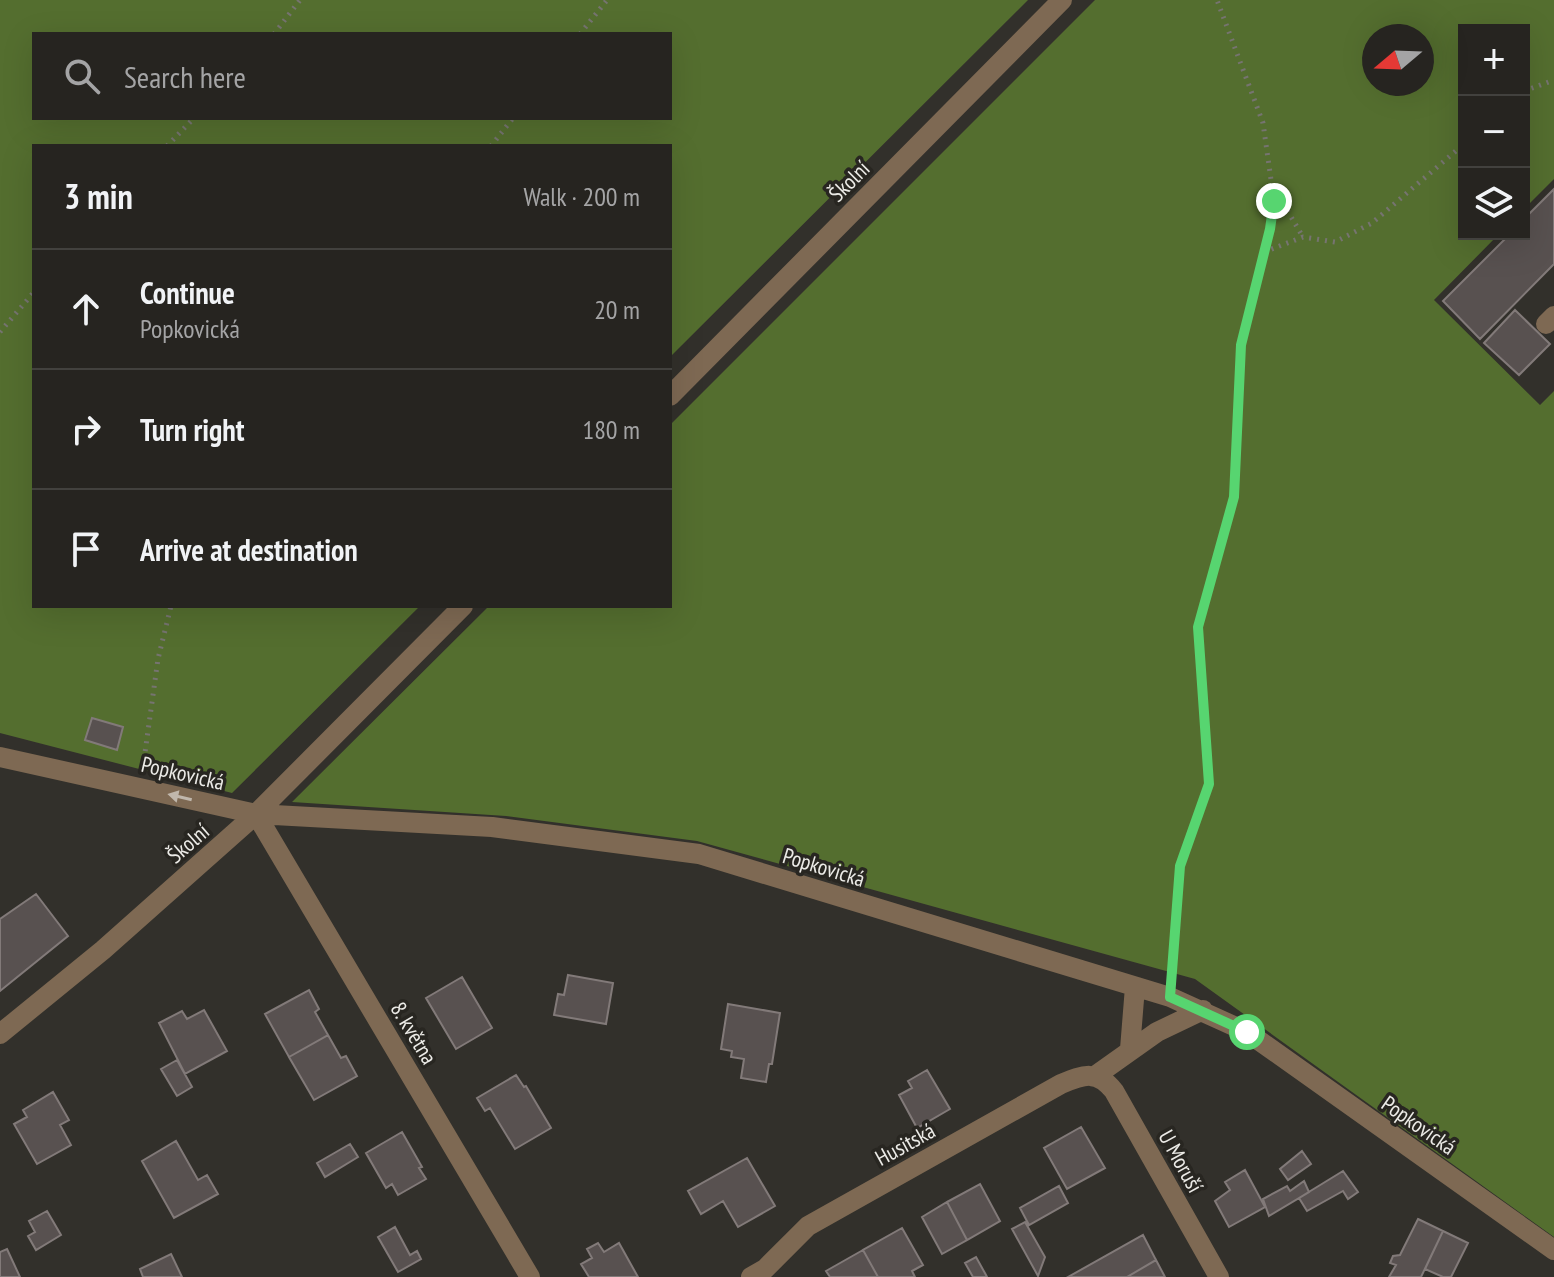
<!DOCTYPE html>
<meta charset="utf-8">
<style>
body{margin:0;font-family:"PT Sans Narrow",sans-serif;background:#2e2c29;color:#f1f3f6}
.controls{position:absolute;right:24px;top:24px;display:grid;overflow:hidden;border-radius:0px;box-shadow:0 8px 32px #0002}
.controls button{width:72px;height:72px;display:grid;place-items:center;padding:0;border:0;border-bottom:2px solid #42413e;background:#262420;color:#f1f3f6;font:40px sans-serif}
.compass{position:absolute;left:1362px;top:24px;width:72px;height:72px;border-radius:50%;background:#262420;box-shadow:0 8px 32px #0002;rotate:251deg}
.stop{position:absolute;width:24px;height:24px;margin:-18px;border:6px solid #57d570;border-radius:50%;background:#fff}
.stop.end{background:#57d570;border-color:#fff;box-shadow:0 2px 8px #0008}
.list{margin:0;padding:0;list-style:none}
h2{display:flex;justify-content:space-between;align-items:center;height:104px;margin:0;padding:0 32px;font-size:34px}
h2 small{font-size:26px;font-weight:400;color:#a4a4a5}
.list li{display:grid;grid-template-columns:52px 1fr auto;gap:24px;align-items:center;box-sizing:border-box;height:120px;padding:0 32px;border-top:2px solid #42413e}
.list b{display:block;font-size:30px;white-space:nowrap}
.list p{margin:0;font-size:26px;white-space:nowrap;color:#a4a4a5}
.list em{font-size:26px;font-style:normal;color:#a4a4a5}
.icon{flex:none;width:44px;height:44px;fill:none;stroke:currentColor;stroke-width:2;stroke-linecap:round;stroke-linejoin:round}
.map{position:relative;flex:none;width:1554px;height:1277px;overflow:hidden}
.search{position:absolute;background:#262420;box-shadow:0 8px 32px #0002;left:32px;top:32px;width:640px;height:88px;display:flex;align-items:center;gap:20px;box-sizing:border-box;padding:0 28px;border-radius:0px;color:#a4a4a5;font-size:30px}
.panel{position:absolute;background:#262420;box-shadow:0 8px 32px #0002;left:32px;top:144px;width:640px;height:464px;border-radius:0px}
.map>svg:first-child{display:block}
.forest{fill:#546e2f;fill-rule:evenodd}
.building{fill:#585150;stroke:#827a79;stroke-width:2}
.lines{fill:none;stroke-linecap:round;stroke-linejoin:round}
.path{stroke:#767470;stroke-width:5;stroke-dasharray:2 6;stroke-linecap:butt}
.minor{stroke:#7e6953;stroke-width:20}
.oneway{fill:#c0b7ac}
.route{stroke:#57d570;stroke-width:10}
.labels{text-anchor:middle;stroke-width:7;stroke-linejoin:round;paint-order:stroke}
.street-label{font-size:22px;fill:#ecebe7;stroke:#282621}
</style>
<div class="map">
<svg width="1554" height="1277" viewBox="0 0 1554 1277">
<rect width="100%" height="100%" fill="#32302b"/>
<!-- forest -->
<path class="forest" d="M 0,0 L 1028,0 L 670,357 L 670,146 L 34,146 L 34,606 L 420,606 L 232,793 L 0,733 ZM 34,34 L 670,34 L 670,118 L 34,118 Z
M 1095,0 L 1554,0 L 1554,179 L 1524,209 L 1524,30 L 1464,30 L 1464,234 L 1499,234 L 1434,300 L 1540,405 L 1554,391 L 1554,1237 L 1195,979 L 697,841 L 506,816 L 292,802 L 489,606 L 670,606 L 670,425 ZM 1374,36 L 1422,36 L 1422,84 L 1374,84 Z"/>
<!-- building -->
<path class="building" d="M 1554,189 L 1554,264 L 1480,339 L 1443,301 L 1510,234 L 1524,234 L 1524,219 Z
M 1515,310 L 1550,344 L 1519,375 L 1484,343 Z
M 92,718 L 123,727 L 117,750 L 85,740 Z
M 36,894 L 68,936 L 0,991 L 0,919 Z
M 568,975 L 613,983 L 606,1024 L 554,1015 L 558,994 L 564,995 Z
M 462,977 L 492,1028 L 456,1049 L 426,998 Z
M 309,990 L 319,1009 L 315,1012 L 328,1035 L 289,1057 L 265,1014 Z
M 728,1004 L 780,1013 L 772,1064 L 769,1064 L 766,1082 L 741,1078 L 744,1059 L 731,1057 L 732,1051 L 721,1049 Z
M 204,1010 L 227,1051 L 185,1074 L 159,1023 L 182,1011 L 187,1019 Z
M 328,1035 L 341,1058 L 346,1056 L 357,1076 L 314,1100 L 289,1057 Z
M 177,1060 L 192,1087 L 177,1096 L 161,1069 Z
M 927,1070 L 950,1109 L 917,1128 L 899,1095 L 912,1088 L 908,1081 Z
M 516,1075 L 524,1087 L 526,1086 L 551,1128 L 515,1149 L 490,1108 L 485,1111 L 477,1098 Z
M 53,1092 L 69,1120 L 60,1125 L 71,1145 L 37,1164 L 14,1124 L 27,1117 L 23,1110 Z
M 1081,1127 L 1105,1168 L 1067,1189 L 1044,1148 Z
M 402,1132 L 422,1167 L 419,1168 L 426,1179 L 398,1195 L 392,1184 L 386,1188 L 366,1153 Z
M 176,1141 L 198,1180 L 207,1175 L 218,1194 L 174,1218 L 142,1161 Z
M 350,1144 L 358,1157 L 325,1177 L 317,1163 Z
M 1302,1151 L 1311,1164 L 1288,1180 L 1280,1169 Z
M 747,1158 L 775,1206 L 738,1227 L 723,1201 L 701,1214 L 688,1191 Z
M 1245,1170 L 1265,1207 L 1229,1227 L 1215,1201 L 1230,1190 L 1225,1182 Z
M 1343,1171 L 1358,1192 L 1348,1199 L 1343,1191 L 1307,1211 L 1299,1198 Z
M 1304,1181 L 1309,1192 L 1269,1216 L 1263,1199 L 1287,1186 L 1290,1191 Z
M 980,1184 L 1000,1221 L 967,1240 L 947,1202 Z
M 1059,1186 L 1068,1203 L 1029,1225 L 1020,1208 Z
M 947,1202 L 967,1240 L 942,1254 L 922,1217 Z
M 47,1211 L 61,1235 L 36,1250 L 28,1236 L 35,1232 L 29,1221 Z
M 1418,1219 L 1443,1231 L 1421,1277 L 1389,1277 L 1396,1265 L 1390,1263 L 1393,1256 L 1400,1255 Z
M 1025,1222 L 1045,1257 L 1038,1276 L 1012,1229 Z
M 395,1227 L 410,1255 L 417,1251 L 421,1259 L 398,1272 L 378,1237 Z
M 902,1228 L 923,1265 L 912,1271 L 915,1277 L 878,1277 L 863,1250 Z
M 1443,1231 L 1468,1243 L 1451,1277 L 1443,1277 L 1425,1269 Z
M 1143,1235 L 1156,1260 L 1127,1277 L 1068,1277 Z
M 598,1243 L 604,1252 L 619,1243 L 638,1277 L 589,1277 L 581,1264 L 592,1258 L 587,1249 Z
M 7,1249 L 20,1277 L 0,1277 L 0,1252 Z
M 863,1250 L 878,1277 L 830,1277 L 826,1271 Z
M 171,1254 L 182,1277 L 143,1277 L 140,1269 Z
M 976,1257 L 986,1275 L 987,1277 L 973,1277 L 965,1263 Z
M 1156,1260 L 1165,1277 L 1127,1277 Z"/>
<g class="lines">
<!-- path -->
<path class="path" d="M 274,34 L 300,0
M 580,34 L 607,0
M 1524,91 L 1554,80
M 167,146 L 194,118
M 491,146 L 513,118
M 1275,190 L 1303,237
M 1264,252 L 1303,237 L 1335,242 L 1372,223 L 1464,144
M 0,332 L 34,292
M 143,767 L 158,659 L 171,606
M 1172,972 L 1180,866 L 1209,784 L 1198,627 L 1234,497 L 1241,345 L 1270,229 L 1274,201 L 1263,123 L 1217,0"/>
<!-- minor -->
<path class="minor" d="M 1546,324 L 1554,316
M 670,396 L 1062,0
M 0,757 L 256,814 L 492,827 L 699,854 L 1170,997 L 1247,1032 L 1554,1250
M 256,814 L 530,1277
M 0,1034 L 103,950 L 256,814 L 463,606
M 1130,1049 L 1135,987
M 1095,1076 L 1157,1032 L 1203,1010
M 751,1277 L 765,1269 L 808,1226 L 1061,1084 C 1083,1075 1097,1069 1114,1091 L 1219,1277"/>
</g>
<!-- one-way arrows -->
<defs><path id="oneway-solid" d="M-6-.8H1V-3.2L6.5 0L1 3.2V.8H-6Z" transform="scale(2)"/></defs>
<use class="oneway" href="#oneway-solid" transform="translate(180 797) rotate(-167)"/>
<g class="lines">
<!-- route -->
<path class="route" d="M 1247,1032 L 1170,997 L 1180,866 L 1209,784 L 1198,627 L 1234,497 L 1241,345 L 1270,229 L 1274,201"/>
</g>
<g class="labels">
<!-- street labels -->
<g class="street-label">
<text transform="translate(849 181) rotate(-45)" y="8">Školní</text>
<text transform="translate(183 773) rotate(13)" y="8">Popkovická</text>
<text transform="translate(188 843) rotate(-41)" y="8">Školní</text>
<text transform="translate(824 867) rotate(17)" y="8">Popkovická</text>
<text transform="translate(414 1033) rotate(59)" y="8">8. května</text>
<text transform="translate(1419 1125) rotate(35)" y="8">Popkovická</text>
<text transform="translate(905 1144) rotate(-29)" y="8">Husitská</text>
<text transform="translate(1181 1161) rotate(61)" y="8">U Moruší</text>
</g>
</g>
</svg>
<div class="controls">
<button>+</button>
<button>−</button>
<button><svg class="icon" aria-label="layers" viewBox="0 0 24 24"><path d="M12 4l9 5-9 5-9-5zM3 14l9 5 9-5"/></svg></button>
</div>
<svg class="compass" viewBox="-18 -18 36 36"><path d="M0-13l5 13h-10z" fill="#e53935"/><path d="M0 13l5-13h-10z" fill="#a4a4a5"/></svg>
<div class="stop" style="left:1247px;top:1032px"></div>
<div class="stop end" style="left:1274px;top:201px"></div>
<div class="search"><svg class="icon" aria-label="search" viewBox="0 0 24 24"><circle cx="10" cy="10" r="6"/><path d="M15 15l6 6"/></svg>Search here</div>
<section class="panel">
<h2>3 min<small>Walk · 200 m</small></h2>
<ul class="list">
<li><svg class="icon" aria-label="ahead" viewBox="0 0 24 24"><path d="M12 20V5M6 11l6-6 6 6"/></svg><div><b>Continue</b><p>Popkovická</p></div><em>20 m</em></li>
<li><svg class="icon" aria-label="right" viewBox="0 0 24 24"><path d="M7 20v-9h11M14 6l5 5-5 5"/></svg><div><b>Turn right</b></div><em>180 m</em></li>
<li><svg class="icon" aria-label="arrive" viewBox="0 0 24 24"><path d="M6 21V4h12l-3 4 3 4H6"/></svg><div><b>Arrive at destination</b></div></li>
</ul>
</section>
</div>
